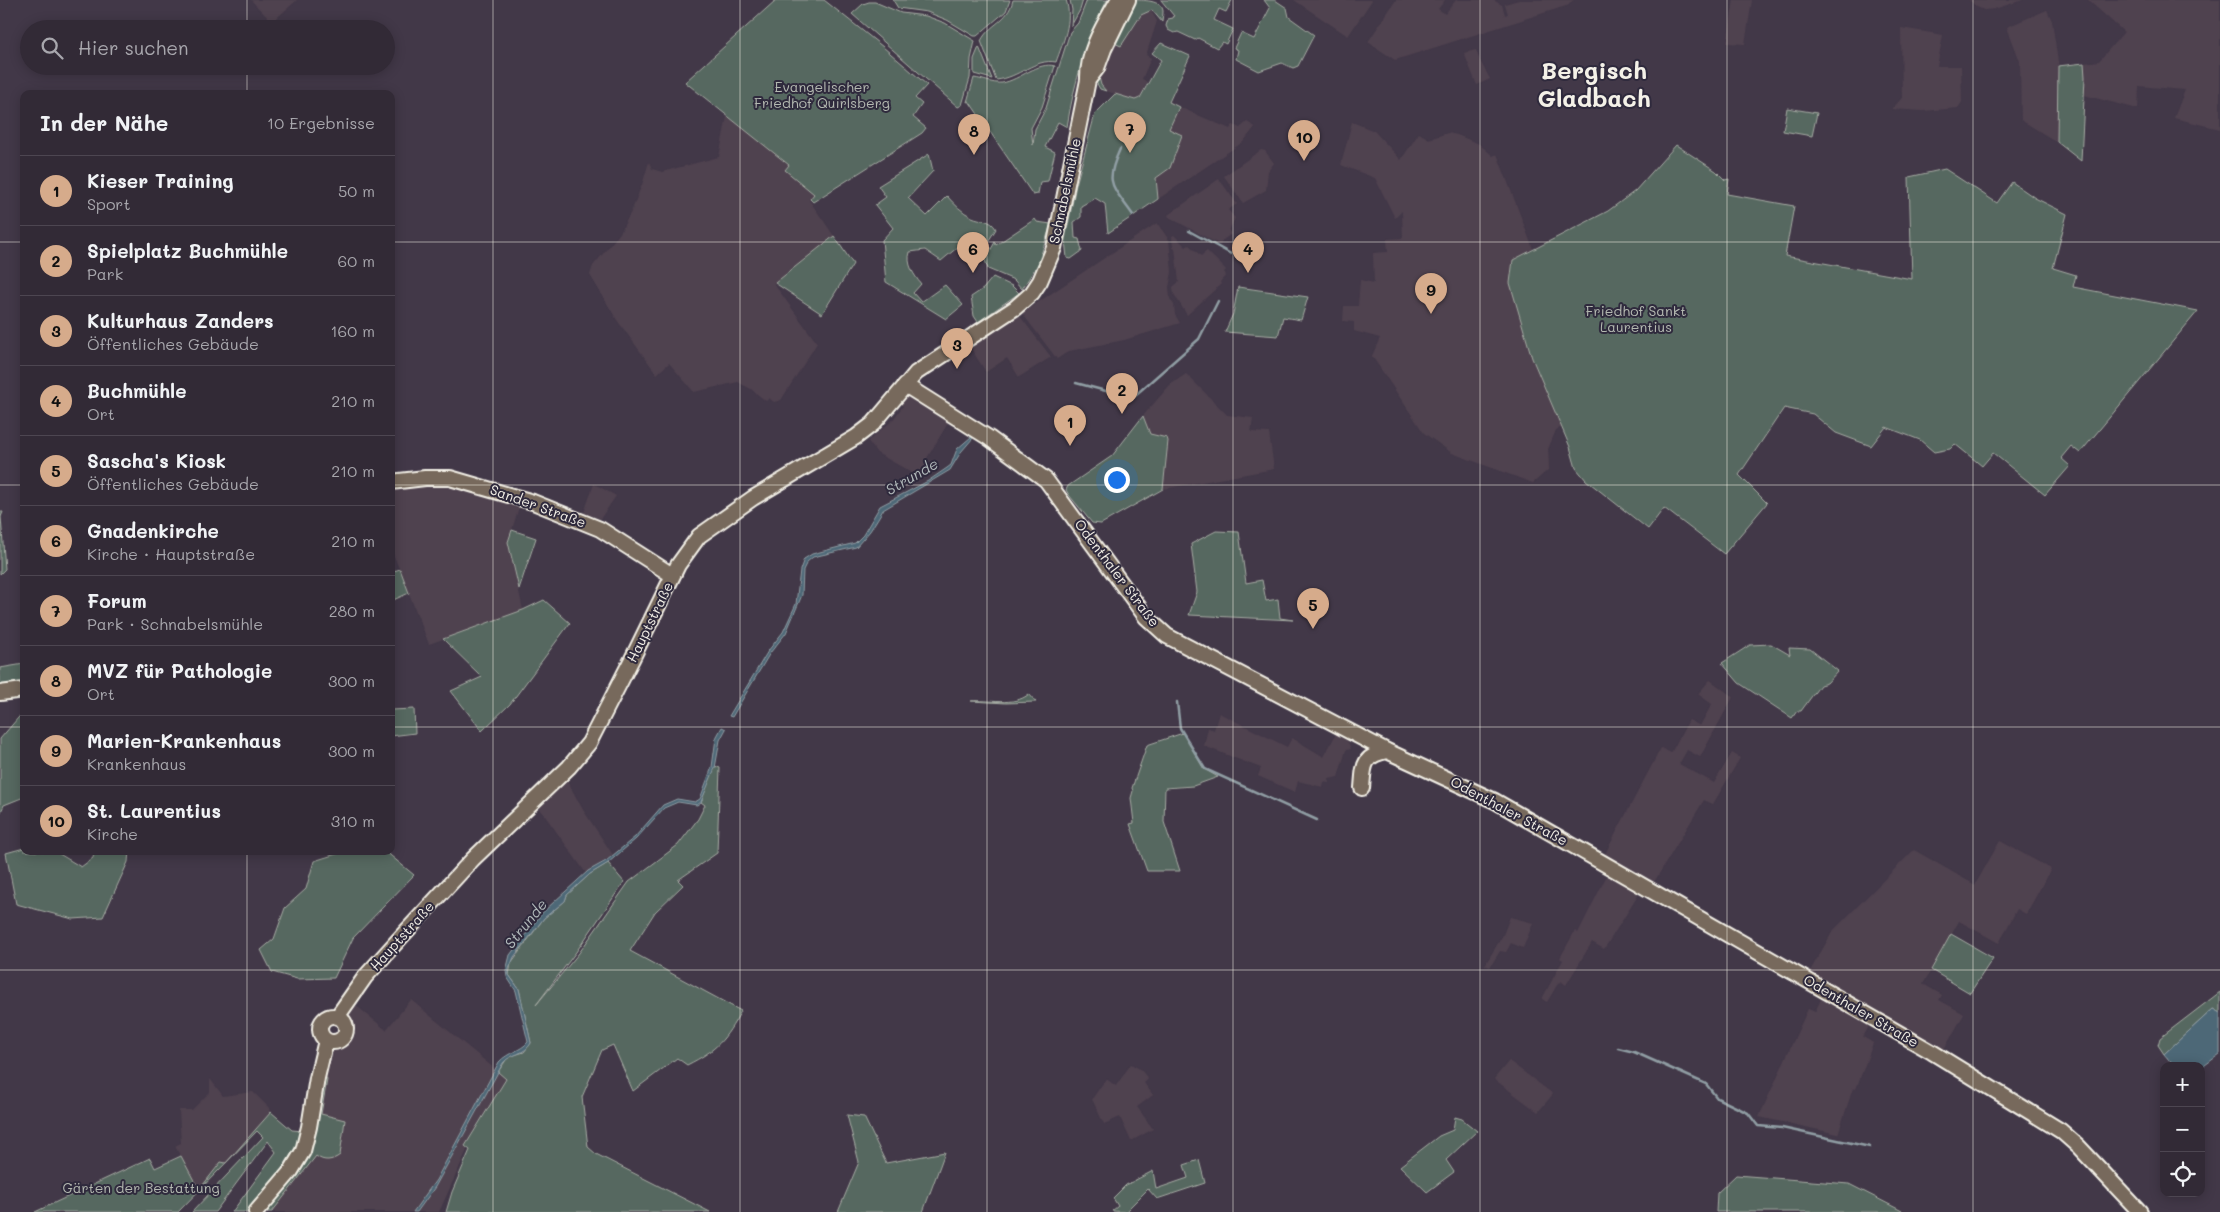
<!DOCTYPE html>
<html lang="de">
<meta charset="utf-8">
<style>
body{margin:0;font-family:Mali,sans-serif;background:#3a323e;color:#f1f3f6}
.controls{position:absolute;right:15px;bottom:15px;display:grid;overflow:hidden;border-radius:10px;box-shadow:0 2px 12px #0003}
.controls button{width:45px;height:45px;display:grid;place-items:center;padding:0;border:0;border-bottom:1px solid #4d4651;background:#322a36;color:#f1f3f6;font:25px sans-serif}
.you{position:absolute;left:1116px;top:479px;width:18px;height:18px;margin:-12px;border:4px solid #fff;border-radius:50%;background:#1a73e8;box-shadow:0 0 0 8px #1a73e833}
.badge{display:grid;place-items:center;width:32px;height:32px;border-radius:50%;background:#d6ab8b;color:#111;font-size:16px;font-weight:700}
.pin{position:absolute;translate:-50% -41px;filter:drop-shadow(0 1px 2px #0008)}
.pin::after{content:'';position:absolute;top:26px;width:18px;height:15px;background:inherit;clip-path:polygon(0 0,100% 0,50% 100%)}
.list{margin:0;padding:0;list-style:none}
h2{display:flex;justify-content:space-between;align-items:center;height:65px;margin:0;padding:0 20px;font-size:21px}
h2 small{font-size:16px;font-weight:400;color:#a8a7ad}
.list li{display:grid;grid-template-columns:32px 1fr auto;gap:15px;align-items:center;box-sizing:border-box;height:70px;padding:0 20px;border-top:1px solid #4d4651}
.list b{display:block;font-size:19px;white-space:nowrap}
.list p{margin:0;font-size:16px;white-space:nowrap;color:#a8a7ad}
.list em{font-size:16px;font-style:normal;color:#a8a7ad}
.icon{flex:none;width:28px;height:28px;fill:none;stroke:currentColor;stroke-width:2;stroke-linecap:round;stroke-linejoin:round}
.map{position:relative;flex:none;width:2220px;height:1212px;overflow:hidden}
.search{position:absolute;background:#322a36;box-shadow:0 2px 12px #0003;left:20px;top:20px;width:375px;height:55px;display:flex;align-items:center;gap:12px;box-sizing:border-box;padding:0 18px;border-radius:28px;color:#a8a7ad;font-size:19px}
.panel{position:absolute;background:#322a36;box-shadow:0 2px 12px #0003;left:20px;top:90px;width:375px;height:765px;border-radius:10px}
.map>svg:first-child{display:block}
.built{fill:#50424f}
.green{fill:#576860;stroke:#a6aca4}
.water{fill:#4e6777;stroke:#909ea4}
.lines{fill:none;stroke-linecap:round;stroke-linejoin:round}
.stream{stroke:#909ea4;stroke-width:2.5}
.major-casing{stroke:#f4f1e8;stroke-width:18}
.major{stroke:#77695c;stroke-width:14}
.grid{fill:none;stroke:#f4f1e8;stroke-width:1;stroke-opacity:0.55}
.labels{text-anchor:middle;stroke-width:4;stroke-linejoin:round;paint-order:stroke}
.park-label{font-size:14px;fill:#b5bab2;stroke:#2f2a3d}
.street-label{font-size:14px;fill:#f4f1e8;stroke:#2f2a3d}
.water-label{font-size:15px;font-style:italic;fill:#b2babb;stroke:#2f2a3d}
.town-label{font-size:24px;font-weight:bold;fill:#f4f1e8;stroke:#2f2a3d}
</style>
<div class="map">
<svg width="2220" height="1212" viewBox="0 0 2220 1212">
<rect width="100%" height="100%" fill="#423848"/>
<filter id="ink" filterUnits="userSpaceOnUse"><feTurbulence type="fractalNoise" baseFrequency=".02" numOctaves="2"/><feDisplacementMap in="SourceGraphic" scale="10" xChannelSelector="R" yChannelSelector="G"/><feConvolveMatrix kernelMatrix="1 2 1 2 8 2 1 2 1" color-interpolation-filters="sRGB"/></filter>
<g filter="url(#ink)">
<!-- built -->
<path class="built" d="M 251,0 L 297,0 L 272,22 Z
M 1294,0 L 1372,0 L 1348,36 Z
M 1396,0 L 1445,0 L 1438,9 L 1445,14 L 1456,0 L 1493,0 L 1502,5 L 1505,15 L 1508,14 L 1505,4 L 1519,0 L 1574,0 L 1569,3 L 1569,5 L 1395,60 L 1368,42 Z
M 1734,0 L 1752,0 L 1745,44 L 1727,43 Z
M 1969,0 L 2023,0 L 1994,9 L 1984,10 L 1977,7 Z
M 2088,0 L 2220,0 L 2220,129 L 2174,118 L 2185,90 L 2139,86 L 2138,109 L 2084,95 L 2084,63 L 2099,61 L 2124,32 Z
M 2047,10 L 2052,21 L 2058,62 L 2057,142 L 2021,120 L 2020,61 L 2007,27 Z
M 1151,11 L 1157,21 L 1146,55 L 1151,58 L 1142,79 L 1147,82 L 1140,98 L 1135,100 L 1106,91 L 1101,84 L 1099,77 L 1112,42 L 1121,46 L 1141,15 Z
M 1901,28 L 1943,35 L 1937,66 L 1961,66 L 1962,102 L 1958,108 L 1923,111 L 1892,109 L 1902,98 Z
M 1476,50 L 1480,61 L 1490,79 L 1477,85 L 1464,53 Z
M 1179,107 L 1230,129 L 1233,125 L 1240,128 L 1247,122 L 1255,127 L 1243,142 L 1158,199 L 1156,178 L 1170,168 L 1182,135 L 1169,129 Z
M 727,117 L 739,124 L 789,165 L 786,170 L 815,194 L 809,200 L 834,236 L 774,284 L 817,343 L 781,400 L 774,402 L 769,398 L 766,401 L 751,389 L 738,382 L 694,392 L 669,363 L 657,374 L 617,320 L 590,275 L 593,266 L 620,233 L 632,210 L 643,182 L 649,162 L 652,169 L 662,172 L 719,157 Z
M 1352,122 L 1374,131 L 1401,160 L 1419,133 L 1429,139 L 1448,133 L 1457,135 L 1479,144 L 1493,156 L 1497,154 L 1533,249 L 1513,260 L 1510,283 L 1532,358 L 1562,427 L 1556,430 L 1548,449 L 1549,469 L 1533,483 L 1452,453 L 1424,433 L 1372,356 L 1380,338 L 1354,331 L 1354,322 L 1343,321 L 1344,306 L 1358,306 L 1360,280 L 1374,283 L 1373,253 L 1388,252 L 1387,239 L 1403,238 L 1402,211 L 1395,218 L 1375,178 L 1341,165 Z
M 1261,150 L 1265,151 L 1274,163 L 1268,171 L 1266,190 L 1243,203 L 1224,176 Z
M 1219,179 L 1237,204 L 1228,210 L 1235,218 L 1229,231 L 1231,234 L 1223,240 L 1220,245 L 1169,217 L 1168,215 Z
M 1157,223 L 1169,240 L 1172,272 L 1169,287 L 1170,299 L 1174,305 L 1175,315 L 1180,323 L 1124,340 L 1069,351 L 1057,359 L 1022,313 Z
M 1174,235 L 1186,247 L 1189,245 L 1201,256 L 1207,251 L 1226,270 L 1224,272 L 1226,275 L 1220,282 L 1221,284 L 1187,315 L 1174,294 L 1173,287 L 1179,282 L 1175,248 L 1173,247 L 1172,236 Z
M 1019,315 L 1051,357 L 1019,377 L 1007,358 L 986,372 L 970,347 Z
M 1186,374 L 1227,415 L 1253,418 L 1251,432 L 1269,433 L 1274,469 L 1163,489 L 1168,440 L 1167,438 L 1150,434 L 1143,416 L 1170,385 Z
M 907,393 L 951,418 L 924,463 L 934,469 L 920,477 L 877,453 L 868,441 L 892,421 L 903,406 L 900,404 Z
M 594,484 L 616,496 L 600,519 L 584,513 Z
M 421,485 L 452,485 L 520,504 L 508,542 L 523,610 L 429,644 L 391,548 L 391,489 Z
M 1710,680 L 1733,697 L 1700,757 L 1687,750 L 1679,764 L 1714,783 L 1732,753 L 1740,758 L 1713,804 L 1704,800 L 1654,882 L 1605,854 L 1661,748 L 1671,753 L 1689,720 L 1700,726 L 1712,704 L 1698,694 Z
M 1219,713 L 1287,747 L 1292,738 L 1324,757 L 1337,732 L 1346,738 L 1351,749 L 1346,750 L 1338,777 L 1329,779 L 1329,783 L 1324,782 L 1323,787 L 1298,781 L 1295,792 L 1258,776 L 1261,768 L 1204,746 L 1208,728 L 1214,730 Z
M 566,779 L 583,810 L 613,855 L 586,873 L 538,806 Z
M 2000,841 L 2051,869 L 2026,914 L 2017,909 L 1999,943 L 1959,921 L 1923,984 L 1942,995 L 1939,1000 L 1964,1014 L 1943,1051 L 1809,973 L 1833,931 L 1914,850 L 1975,885 Z
M 1607,875 L 1639,894 L 1604,949 L 1592,942 L 1566,985 L 1561,981 L 1557,985 L 1547,1002 L 1542,999 L 1563,960 L 1560,958 L 1575,931 L 1578,933 Z
M 1510,917 L 1533,923 L 1523,948 L 1511,943 L 1506,952 L 1500,951 L 1490,967 L 1485,965 L 1503,935 Z
M 1821,999 L 1869,1026 L 1863,1037 L 1873,1043 L 1856,1089 L 1853,1088 L 1838,1134 L 1759,1117 L 1808,1009 L 1815,1012 Z
M 411,1000 L 496,1070 L 427,1195 L 413,1212 L 263,1212 L 309,1152 L 313,1141 L 324,1074 L 330,1055 L 350,1010 L 354,1004 L 386,1030 Z
M 1509,1061 L 1553,1094 L 1538,1112 L 1494,1079 Z
M 1131,1064 L 1141,1070 L 1148,1079 L 1144,1083 L 1153,1095 L 1137,1107 L 1153,1129 L 1131,1141 L 1120,1117 L 1104,1124 L 1092,1099 L 1106,1079 L 1116,1086 Z
M 498,1072 L 506,1078 L 465,1145 L 468,1148 L 439,1212 L 417,1212 L 435,1187 Z
M 210,1079 L 223,1096 L 253,1092 L 270,1109 L 271,1113 L 225,1164 L 221,1162 L 199,1190 L 175,1146 L 181,1143 L 179,1110 L 192,1110 L 210,1092 Z"/>
<!-- green -->
<path class="green" d="M 776,0 L 824,0 L 883,47 L 927,85 L 915,98 L 922,104 L 913,117 L 926,128 L 922,133 L 813,202 L 810,199 L 814,194 L 785,170 L 789,165 L 685,82 Z
M 893,0 L 1010,0 L 1006,11 L 977,36 L 974,36 L 947,20 L 927,12 L 898,8 Z
M 1013,0 L 1066,0 C 1073,21 1063,42 1056,62 C 1035,58 1019,78 996,80 L 981,41 C 990,23 1008,22 1013,0 Z
M 1070,0 L 1083,0 L 1080,10 L 1071,26 L 1072,10 Z
M 1087,0 L 1110,0 L 1107,0 C 1087,42 1074,81 1067,127 L 1058,122 L 1045,147 L 1055,152 L 1048,181 L 1040,182 L 1038,194 L 1033,195 L 969,101 L 967,102 L 974,78 C 983,79 992,84 1002,83 C 1020,80 1038,61 1055,66 L 1042,107 L 1031,128 L 1033,145 L 1035,129 L 1046,108 L 1070,32 L 1078,23 Z
M 1133,0 C 1142,0 1162,0 1163,11 C 1163,15 1162,19 1162,22 L 1152,10 L 1141,15 L 1121,46 L 1112,42 L 1099,77 L 1101,85 L 1106,91 L 1100,89 L 1096,82 L 1105,55 Z
M 1161,0 L 1232,0 L 1226,12 L 1219,9 L 1214,20 L 1233,29 L 1226,44 L 1222,42 L 1217,48 L 1198,38 L 1195,40 L 1178,32 L 1174,33 L 1168,30 L 1166,26 L 1168,19 L 1173,18 L 1174,16 Z
M 1264,0 L 1275,0 L 1287,8 L 1289,17 L 1314,35 L 1298,66 L 1293,68 L 1282,63 L 1259,71 L 1236,59 L 1238,50 L 1234,48 L 1241,33 L 1254,39 L 1270,8 Z
M 869,2 L 875,2 L 901,13 L 926,16 L 945,23 L 975,41 L 971,59 L 970,78 L 962,105 L 958,107 L 852,14 L 863,4 Z
M 1161,43 L 1190,56 L 1169,102 L 1179,107 L 1169,129 L 1182,135 L 1170,168 L 1156,178 L 1158,199 L 1108,233 L 1105,204 L 1095,198 L 1081,206 L 1081,217 L 1074,222 L 1075,238 L 1079,239 L 1082,251 L 1071,259 L 1067,258 L 1065,240 L 1076,185 L 1095,114 L 1115,94 L 1135,100 L 1140,98 L 1161,60 L 1152,53 Z
M 979,47 L 992,79 L 974,74 L 974,59 Z
M 2084,63 L 2085,77 L 2081,161 L 2057,142 L 2058,66 Z
M 1787,108 L 1817,113 L 1812,136 L 1783,131 Z
M 1676,145 L 1716,171 L 1725,180 L 1729,179 L 1727,194 L 1794,206 L 1785,256 L 1912,279 L 1909,177 L 1945,169 L 1997,203 L 2012,182 L 2035,198 L 2067,214 L 2053,268 L 2076,275 L 2073,287 L 2198,311 L 2080,453 L 2071,446 L 2061,458 L 2070,466 L 2045,495 L 1993,453 L 1982,466 L 1955,444 L 1950,449 L 1934,452 L 1920,440 L 1886,427 L 1871,446 L 1836,433 L 1813,414 L 1784,408 L 1739,475 L 1767,503 L 1724,554 L 1664,508 L 1648,529 L 1586,480 L 1576,468 L 1570,447 L 1532,358 L 1510,283 L 1513,260 L 1608,211 L 1635,191 Z
M 929,154 L 933,171 L 908,198 L 927,216 L 947,196 C 954,204 962,212 972,217 C 981,221 991,219 996,229 L 982,251 L 970,237 L 941,261 L 925,250 L 910,252 C 906,264 914,275 921,284 L 913,293 L 921,302 L 945,285 L 963,305 L 946,319 L 886,282 L 882,240 L 893,228 L 875,205 L 886,197 L 878,186 Z
M 1035,219 L 1037,222 L 1051,224 L 1038,264 L 1022,289 L 1014,280 L 988,269 L 985,260 L 995,242 L 996,245 Z
M 834,236 L 853,264 L 822,314 L 775,283 Z
M 993,277 L 1012,286 L 1019,293 L 978,322 L 974,316 L 971,297 L 983,289 Z
M 1238,287 L 1308,297 L 1301,320 L 1283,317 L 1278,336 L 1225,332 L 1233,314 Z
M 1143,416 L 1150,434 L 1167,438 L 1168,441 L 1163,489 L 1101,524 L 1092,523 L 1069,495 L 1066,490 L 1068,486 L 1112,456 Z
M 0,512 L 3,512 L 1,517 L 5,569 L 0,574 Z
M 512,530 L 536,538 L 519,589 L 508,542 Z
M 1216,531 L 1239,532 L 1246,583 L 1262,580 L 1266,601 L 1278,599 L 1280,618 L 1293,620 L 1189,615 L 1197,592 L 1191,544 Z
M 400,569 L 409,593 L 391,601 L 391,572 Z
M 544,600 L 570,623 L 510,704 L 482,731 L 451,691 L 482,677 L 443,639 L 523,610 Z
M 1771,644 L 1790,655 L 1789,648 L 1810,649 L 1838,671 L 1827,683 L 1820,685 L 1801,711 L 1797,711 L 1792,718 L 1739,683 L 1722,663 L 1750,645 Z
M 24,664 L 24,682 L 0,685 L 0,668 Z
M 1029,694 L 1036,702 L 1006,703 L 971,701 C 988,699 1014,707 1029,694 Z
M 414,709 L 415,733 L 391,736 L 391,710 Z
M 24,711 L 24,797 L 4,805 L 0,814 L 0,739 Z
M 1183,733 L 1204,769 L 1218,777 L 1193,786 L 1165,788 L 1164,822 L 1180,871 L 1147,871 L 1130,824 L 1134,823 L 1131,798 L 1133,791 L 1132,788 L 1147,745 Z
M 715,766 L 720,768 L 717,853 L 678,880 L 683,885 L 655,912 L 630,951 L 741,1011 C 725,1040 717,1050 687,1065 L 677,1058 L 633,1091 L 613,1045 L 602,1050 L 582,1097 L 588,1147 L 596,1154 L 710,1212 L 446,1212 L 452,1192 L 470,1150 L 465,1146 L 506,1079 L 498,1072 L 508,1057 L 524,1052 L 531,1043 L 519,989 L 509,975 L 511,963 L 544,918 L 565,901 L 567,895 L 590,874 L 608,863 L 624,882 L 576,952 L 536,1005 L 579,953 L 629,882 L 678,845 L 698,819 L 705,805 L 701,802 Z
M 24,848 L 24,851 L 56,852 L 81,867 L 93,858 L 94,851 L 129,851 L 128,862 L 103,917 L 73,919 L 16,904 L 6,853 Z
M 346,851 L 385,851 L 414,875 L 353,938 L 334,978 L 297,979 L 272,972 L 261,950 L 274,939 L 285,908 L 306,889 L 314,861 Z
M 1951,934 L 1993,958 L 1970,993 L 1931,970 Z
M 2220,992 L 2220,1013 L 2213,1009 L 2164,1054 L 2158,1045 L 2160,1038 Z
M 324,1074 L 327,1080 L 321,1114 L 345,1120 L 340,1155 C 332,1161 324,1162 316,1156 L 272,1212 L 263,1212 L 309,1152 L 313,1141 Z
M 271,1112 L 292,1130 L 303,1131 C 294,1164 269,1188 247,1212 L 232,1212 L 276,1152 L 268,1141 L 215,1212 L 192,1212 L 263,1137 L 257,1131 L 178,1212 L 35,1212 L 150,1158 L 155,1168 L 181,1156 L 199,1190 L 221,1162 L 226,1163 Z
M 847,1115 L 864,1117 L 886,1163 L 945,1152 L 923,1212 L 838,1212 L 859,1162 Z
M 1455,1117 L 1462,1119 L 1477,1131 L 1446,1160 L 1454,1172 L 1427,1192 L 1400,1166 L 1439,1136 L 1453,1130 Z
M 1199,1160 L 1205,1183 L 1157,1199 L 1148,1189 L 1125,1212 L 1112,1211 L 1118,1206 L 1113,1198 L 1126,1185 L 1153,1171 L 1156,1189 L 1188,1178 L 1184,1165 Z
M 1736,1175 L 1849,1184 L 1904,1212 L 1716,1212 L 1717,1193 Z"/>
<!-- water -->
<path class="water" d="M 971,437 L 973,438 L 961,452 L 950,470 L 883,510 L 870,531 L 856,547 L 813,557 L 807,562 L 803,570 L 802,595 L 786,633 L 770,653 L 732,717 L 729,716 L 768,651 L 783,632 L 796,604 L 800,570 L 804,559 L 812,554 L 855,543 L 863,535 L 880,506 L 928,481 L 947,468 L 951,465 L 957,449 Z
M 722,727 L 726,729 L 720,740 L 715,768 L 701,802 L 697,805 L 678,802 L 664,808 L 636,839 L 608,863 L 590,874 L 567,895 L 565,901 L 544,918 L 514,957 L 509,969 L 509,975 L 519,989 L 531,1043 C 525,1055 511,1053 503,1063 L 435,1187 L 417,1212 L 413,1212 L 436,1180 L 499,1062 C 508,1052 521,1051 528,1042 L 516,991 L 507,977 L 506,971 L 510,955 L 543,912 L 588,871 L 606,861 L 635,837 L 663,805 L 677,799 L 695,802 L 700,799 L 712,767 L 716,738 Z
M 2213,1009 L 2220,1013 L 2220,1054 L 2201,1068 L 2201,1066 L 2174,1066 L 2164,1054 Z"/>
<g class="lines">
<!-- stream -->
<path class="stream" d="M 1120,149 C 1104,184 1112,185 1133,215
M 1189,231 L 1231,254
M 1076,383 L 1132,398 L 1199,339 L 1218,301
M 1177,702 L 1180,728 L 1205,769 L 1317,820
M 1618,1048 L 1634,1052 L 1706,1084 L 1717,1098 L 1748,1113 L 1758,1126 L 1782,1128 L 1870,1147"/>
<!-- major casing -->
<g class="major-casing">
<path id="major" d="M 1088,80 L 1097,68 L 1104,49 L 1128,0
M 905,385 L 989,438 L 1046,480 L 1146,617 L 1167,636 L 1387,751 L 1495,801 L 1932,1052 L 2061,1131 L 2078,1146 L 2140,1212
M 391,482 L 425,478 L 450,478 L 533,502 L 600,529 L 672,575
M 0,693 L 24,690
M 1362,788 C 1364,766 1362,756 1387,751
M320 1029a13 13 0 1 1 26 0a13 13 0 1 1-26 0Z
M 337,1017 L 365,977 L 402,936 L 473,859 L 569,767 L 589,743 L 632,659 L 678,565 L 699,536 L 753,498 L 856,437 L 873,424 L 916,373 L 1015,308 L 1032,293 L 1040,281 L 1054,248 L 1088,80 C 1087,51 1104,25 1118,0
M 256,1212 L 291,1171 L 303,1151 L 309,1127 L 317,1078 L 326,1040"/>
</g>
<!-- major -->
<use href="#major" class="major"/>
</g>
</g>
<!-- grid -->
<path class="grid" d="M 247,0 L 247,29M 493,0 L 493,1212M 740,0 L 740,1212M 987,0 L 987,1212M 1233,0 L 1233,1212M 1480,0 L 1480,1212M 1727,0 L 1727,1212M 1973,0 L 1973,1212M 247,66 L 247,94M 0,242 L 24,242M 391,242 L 2220,242M 0,485 L 24,485M 391,485 L 2220,485M 0,727 L 24,727M 391,727 L 2220,727M 247,851 L 247,1212M 0,970 L 2220,970"/>
<g class="labels">
<!-- park labels -->
<g class="park-label">
<text x="822" y="92">Evangelischer<tspan x="822" dy="16">Friedhof Quirlsberg</tspan></text>
<text x="1636" y="316">Friedhof Sankt<tspan x="1636" dy="16">Laurentius</tspan></text>
<text x="141" y="1193">Gärten der Bestattung</text>
</g>
<!-- street labels -->
<g class="street-label">
<text transform="translate(1065 191) rotate(-78)" y="5">Schnabelsmühle</text>
<text transform="translate(538 506) rotate(20)" y="5">Sander Straße</text>
<text transform="translate(1117 573) rotate(53)" y="5">Odenthaler Straße</text>
<text transform="translate(650 622) rotate(-64)" y="5">Hauptstraße</text>
<text transform="translate(1509 811) rotate(28)" y="5">Odenthaler Straße</text>
<text transform="translate(402 936) rotate(-48)" y="5">Hauptstraße</text>
<text transform="translate(1861 1011) rotate(30)" y="5">Odenthaler Straße</text>
</g>
<!-- water labels -->
<g class="water-label">
<text transform="translate(912 477) rotate(-30)" y="5">Strunde</text>
<text transform="translate(526 924) rotate(-51)" y="5">Strunde</text>
</g>
<!-- town labels -->
<g class="town-label">
<text x="1594" y="79">Bergisch<tspan x="1594" dy="28">Gladbach</tspan></text>
</g>
</g>
</svg>
<div class="controls">
<button>+</button>
<button>−</button>
<button><svg class="icon" aria-label="locate" viewBox="0 0 24 24"><circle cx="12" cy="12" r="6"/><path d="M12 2v4M12 18v4M2 12h4M18 12h4"/></svg></button>
</div>
<div class="you"></div>
<div class="pin badge" style="left:1070px;top:446px">1</div>
<div class="pin badge" style="left:1122px;top:414px">2</div>
<div class="pin badge" style="left:957px;top:369px">3</div>
<div class="pin badge" style="left:1248px;top:273px">4</div>
<div class="pin badge" style="left:1313px;top:629px">5</div>
<div class="pin badge" style="left:973px;top:273px">6</div>
<div class="pin badge" style="left:1130px;top:153px">7</div>
<div class="pin badge" style="left:974px;top:155px">8</div>
<div class="pin badge" style="left:1431px;top:314px">9</div>
<div class="pin badge" style="left:1304px;top:161px">10</div>
<div class="search"><svg class="icon" aria-label="search" viewBox="0 0 24 24"><circle cx="10" cy="10" r="6"/><path d="M15 15l6 6"/></svg>Hier suchen</div>
<section class="panel">
<h2>In der Nähe<small>10 Ergebnisse</small></h2>
<ul class="list">
<li><span class="badge">1</span><div><b>Kieser Training</b><p>Sport</p></div><em>50 m</em></li>
<li><span class="badge">2</span><div><b>Spielplatz Buchmühle</b><p>Park</p></div><em>60 m</em></li>
<li><span class="badge">3</span><div><b>Kulturhaus Zanders</b><p>Öffentliches Gebäude</p></div><em>160 m</em></li>
<li><span class="badge">4</span><div><b>Buchmühle</b><p>Ort</p></div><em>210 m</em></li>
<li><span class="badge">5</span><div><b>Sascha's Kiosk</b><p>Öffentliches Gebäude</p></div><em>210 m</em></li>
<li><span class="badge">6</span><div><b>Gnadenkirche</b><p>Kirche · Hauptstraße</p></div><em>210 m</em></li>
<li><span class="badge">7</span><div><b>Forum</b><p>Park · Schnabelsmühle</p></div><em>280 m</em></li>
<li><span class="badge">8</span><div><b>MVZ für Pathologie</b><p>Ort</p></div><em>300 m</em></li>
<li><span class="badge">9</span><div><b>Marien-Krankenhaus</b><p>Krankenhaus</p></div><em>300 m</em></li>
<li><span class="badge">10</span><div><b>St. Laurentius</b><p>Kirche</p></div><em>310 m</em></li>
</ul>
</section>
</div>
